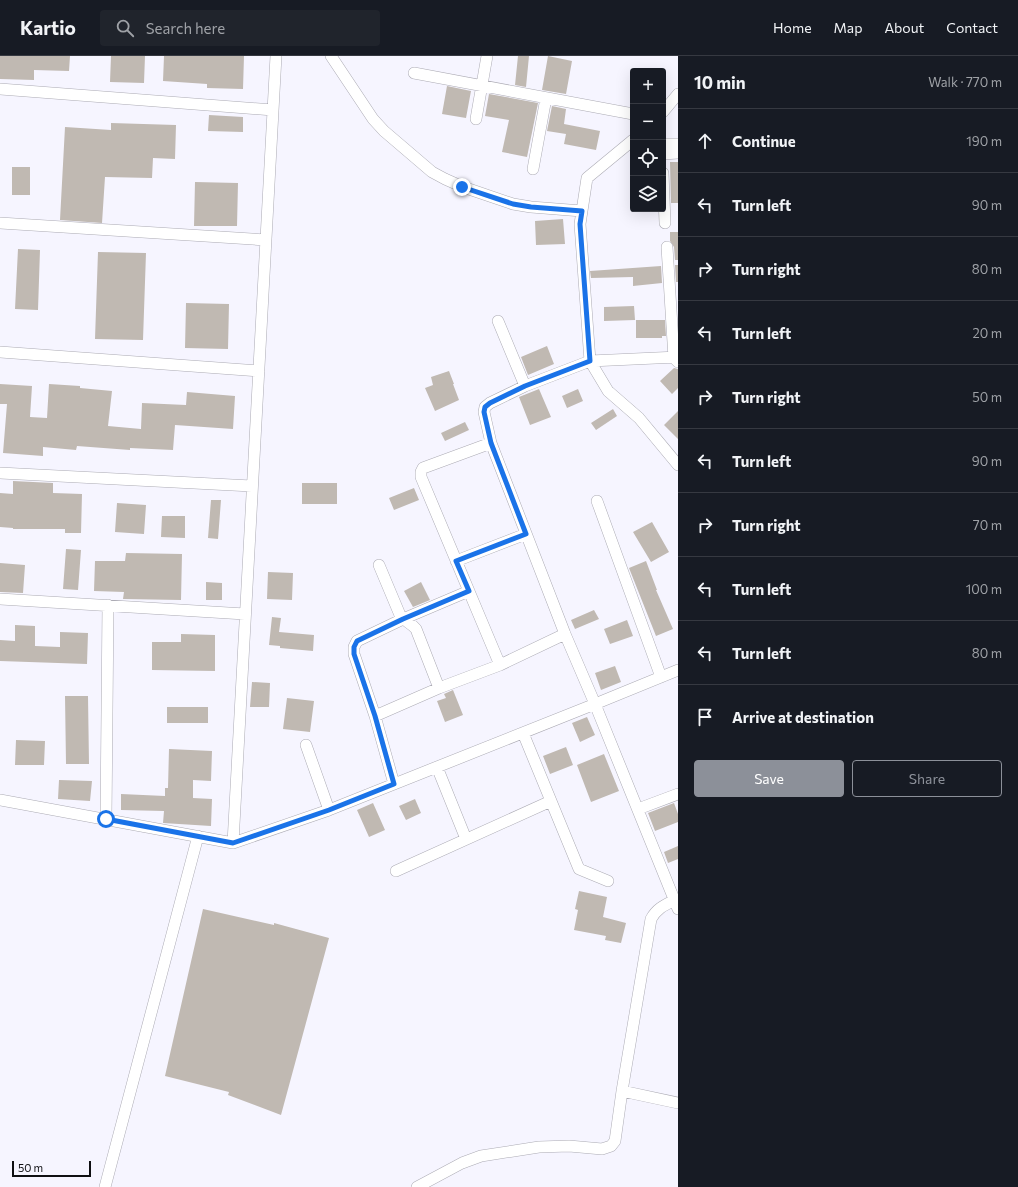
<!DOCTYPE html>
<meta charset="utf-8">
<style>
body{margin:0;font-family:Commissioner,sans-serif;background:#20242c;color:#f1f3f6}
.controls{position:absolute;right:12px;top:12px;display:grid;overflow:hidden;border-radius:4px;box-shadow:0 4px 16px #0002}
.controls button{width:36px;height:36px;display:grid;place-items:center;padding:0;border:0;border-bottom:1px solid #363941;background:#171b24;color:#f1f3f6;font:20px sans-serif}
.scale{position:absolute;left:12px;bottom:10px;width:79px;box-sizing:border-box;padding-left:4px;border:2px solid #0f0f12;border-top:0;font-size:11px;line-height:14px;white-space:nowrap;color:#0f0f12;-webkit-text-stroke:3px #f6f5ff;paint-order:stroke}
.stop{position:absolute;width:12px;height:12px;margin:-9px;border:3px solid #1a73e8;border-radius:50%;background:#fff}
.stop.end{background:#1a73e8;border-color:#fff;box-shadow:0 1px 4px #0008}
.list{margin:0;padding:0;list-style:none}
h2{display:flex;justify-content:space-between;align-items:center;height:52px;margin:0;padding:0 16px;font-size:17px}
h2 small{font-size:13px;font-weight:400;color:#9ea1a6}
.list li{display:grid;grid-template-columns:26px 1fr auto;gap:12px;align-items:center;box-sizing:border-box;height:64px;padding:0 16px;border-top:1px solid #363941}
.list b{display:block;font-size:15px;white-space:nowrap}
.list em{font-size:13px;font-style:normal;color:#9ea1a6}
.actions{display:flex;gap:8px;padding:12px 16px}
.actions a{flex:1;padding:9px 0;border:1px solid #8c9099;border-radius:4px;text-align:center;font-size:14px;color:#8c9099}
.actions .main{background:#8c9099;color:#fff}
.icon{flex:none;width:22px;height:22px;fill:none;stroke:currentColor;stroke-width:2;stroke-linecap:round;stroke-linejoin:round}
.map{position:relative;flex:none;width:678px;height:1131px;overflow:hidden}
header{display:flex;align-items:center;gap:24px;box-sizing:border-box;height:56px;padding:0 20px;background:#171b24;border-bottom:1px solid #363941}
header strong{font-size:19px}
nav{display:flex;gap:22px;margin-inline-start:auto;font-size:14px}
.search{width:280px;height:36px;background:#20242c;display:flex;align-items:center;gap:10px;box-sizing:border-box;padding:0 14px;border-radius:4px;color:#9ea1a6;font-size:15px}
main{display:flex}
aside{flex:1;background:#171b24}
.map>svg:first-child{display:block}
.building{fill:#c0b9b2}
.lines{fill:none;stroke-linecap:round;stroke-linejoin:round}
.minor-casing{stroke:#acabb4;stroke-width:12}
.minor{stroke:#fff;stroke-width:11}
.route{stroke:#1a73e8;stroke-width:5}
</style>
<header>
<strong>Kartio</strong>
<div class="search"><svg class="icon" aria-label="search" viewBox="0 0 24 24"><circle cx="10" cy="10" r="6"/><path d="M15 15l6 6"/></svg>Search here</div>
<nav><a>Home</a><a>Map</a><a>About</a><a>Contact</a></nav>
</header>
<main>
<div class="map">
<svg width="678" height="1131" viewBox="0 0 678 1131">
<rect width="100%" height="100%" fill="#f6f5ff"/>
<!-- building -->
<path class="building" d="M 0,0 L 70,0 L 69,15 L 34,14 L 34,24 L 0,23 Z
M 111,0 L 145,0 L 144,27 L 110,26 Z
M 164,0 L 244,0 L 243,33 L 207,32 L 207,28 L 163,25 Z
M 518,0 L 529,0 L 526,31 L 515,29 Z
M 548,0 L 572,5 L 566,38 L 542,34 Z
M 447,30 L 471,35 L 466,62 L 442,58 Z
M 489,38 L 538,47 L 527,101 L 502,96 L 509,64 L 485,60 Z
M 552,50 L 566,53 L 564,68 L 600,75 L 596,94 L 564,88 L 566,78 L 547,75 Z
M 209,59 L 243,61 L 243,76 L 208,75 Z
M 111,67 L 176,69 L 175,103 L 153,102 L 152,122 L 105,121 L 102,167 L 60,164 L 65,71 L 111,74 Z
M 670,106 L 678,106 L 678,147 L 671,147 Z
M 12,111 L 30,111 L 30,139 L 12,139 Z
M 195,126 L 238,127 L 237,170 L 194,170 Z
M 563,163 L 565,188 L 536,189 L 535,165 Z
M 670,176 L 678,176 L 678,204 L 675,204 L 674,191 L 670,185 Z
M 18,193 L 40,194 L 38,254 L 15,253 Z
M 98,196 L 146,197 L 143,284 L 95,283 Z
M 675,209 L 678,209 L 678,226 L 676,226 Z
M 661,210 L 662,227 L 633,230 L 633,221 L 591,222 L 590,215 Z
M 186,247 L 229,248 L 228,293 L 185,292 Z
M 634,250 L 635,264 L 604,265 L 604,251 Z
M 636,264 L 665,264 L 666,280 L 662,280 L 662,282 L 636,282 Z
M 547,290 L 554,308 L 528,319 L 521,301 Z
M 674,312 L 678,313 L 678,332 L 672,338 L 660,325 Z
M 449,315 L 454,328 L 453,328 L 459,344 L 435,355 L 425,332 L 433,329 L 431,321 Z
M 0,328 L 32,330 L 30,361 L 47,362 L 49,328 L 80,330 L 80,332 L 112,335 L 108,370 L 141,373 L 142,347 L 186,349 L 187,336 L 235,340 L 233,373 L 175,369 L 173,394 L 130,392 L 130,394 L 77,390 L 76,394 L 43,391 L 43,400 L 3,397 L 7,348 L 0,348 Z
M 539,333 L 551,361 L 530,369 L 519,341 Z
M 578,333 L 583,345 L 567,352 L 562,340 Z
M 613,353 L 617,360 L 596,374 L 591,367 Z
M 678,355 L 678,383 L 664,369 Z
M 465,366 L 469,374 L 445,385 L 441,377 Z
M 13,425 L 53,427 L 53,437 L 82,438 L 81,477 L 65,477 L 65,473 L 13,473 L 13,472 L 0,471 L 0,437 L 13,438 Z
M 302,427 L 337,427 L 337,448 L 302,448 Z
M 414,432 L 419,444 L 394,454 L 389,442 Z
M 211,444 L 221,444 L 218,483 L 208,482 Z
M 117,447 L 146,449 L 144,478 L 115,476 Z
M 162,460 L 185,460 L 185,482 L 161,481 Z
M 652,466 L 669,496 L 651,506 L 633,476 Z
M 66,493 L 81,494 L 78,534 L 63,533 Z
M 126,497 L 182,498 L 181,544 L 123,543 L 124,536 L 94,535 L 95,505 L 125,505 Z
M 646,505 L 657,534 L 656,534 L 673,573 L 656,580 L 629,512 Z
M 0,507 L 25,509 L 23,537 L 0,536 Z
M 268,516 L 293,517 L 292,544 L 267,543 Z
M 206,526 L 222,527 L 222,544 L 206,544 Z
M 421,526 L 430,544 L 413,551 L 404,535 Z
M 594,554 L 599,563 L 575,573 L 571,564 Z
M 272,561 L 281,562 L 279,576 L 314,579 L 313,595 L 280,592 L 280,590 L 269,589 Z
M 627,564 L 633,580 L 610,588 L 604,573 Z
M 15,569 L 35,570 L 35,590 L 60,591 L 60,576 L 88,577 L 87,608 L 0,605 L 0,584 L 15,585 Z
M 181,578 L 215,579 L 215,615 L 152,614 L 152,586 L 181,586 Z
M 615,610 L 621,626 L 601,634 L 595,617 Z
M 252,626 L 270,627 L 269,651 L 250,651 Z
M 453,634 L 463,659 L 445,666 L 437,645 L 446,642 L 444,638 Z
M 65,640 L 88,640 L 89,708 L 66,708 Z
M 287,642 L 314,645 L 310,676 L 283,673 Z
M 167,651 L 208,651 L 208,667 L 167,667 Z
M 587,661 L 595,679 L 580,686 L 572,667 Z
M 16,684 L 45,685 L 44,709 L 15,709 Z
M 566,691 L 573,709 L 550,718 L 543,700 Z
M 169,693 L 212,695 L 211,725 L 193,724 L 193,742 L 212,743 L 211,770 L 163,767 L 164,755 L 121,754 L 121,738 L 165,740 L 165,732 L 168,732 Z
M 604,698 L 619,735 L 591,746 L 577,709 Z
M 59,724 L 92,725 L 90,745 L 58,743 Z
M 415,743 L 421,757 L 406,764 L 399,750 Z
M 373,747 L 385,774 L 369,781 L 357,754 Z
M 674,747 L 678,758 L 678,766 L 655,775 L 648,757 Z
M 678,790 L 678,803 L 668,807 L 664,796 Z
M 579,835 L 607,841 L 603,861 L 626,867 L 621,887 L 605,884 L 606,880 L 574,874 L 578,854 L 575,853 Z
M 203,853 L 274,869 L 274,867 L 329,882 L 281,1059 L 228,1039 L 229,1036 L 165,1020 Z"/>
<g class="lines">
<!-- minor casing -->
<g class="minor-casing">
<path id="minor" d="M 331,0 L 373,63 L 384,75 L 432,116 L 445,123 L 463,131 L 513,148 L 531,151 L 582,155
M 414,17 L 633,58
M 0,33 L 273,54
M 663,56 L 678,38
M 476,63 L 487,0
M 633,84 L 587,122 L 580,168 L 590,305 L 608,335 L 639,362 L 678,409
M 663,88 L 678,88
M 663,98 L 678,97
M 533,113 L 546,42
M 663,117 L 665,167
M 0,167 L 266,184
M 667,191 L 674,302 L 678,306
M 498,265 L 525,330
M 0,296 L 259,315
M 678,301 L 590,305 L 525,330 L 490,347 L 485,351 L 484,356 L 491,387 L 565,578 L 595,648 L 678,853
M 491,387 L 423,412 L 421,416 L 421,421 L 500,609
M 0,417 L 252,430
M 597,445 L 661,621
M 456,505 L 526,478
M 379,509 L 400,559 C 404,565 411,567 416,573 L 439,632
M 0,543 L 245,558
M 375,660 L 439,632 L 500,609 L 565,578
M 523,677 L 579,813 L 608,825
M 306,689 L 329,754
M 437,711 L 466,783
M 394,728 L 375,660 L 354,598 L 354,591 L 357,585 L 403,563 L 469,535
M 0,744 L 233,787 L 329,754 L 595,648 L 678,614
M 638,753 L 678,738
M 106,763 L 108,549
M 233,787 L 276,0
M 396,815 L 551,745
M 622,1035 L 678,1047
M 105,1131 L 198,780
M 417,1131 L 462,1107 L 481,1100 L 539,1091 L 569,1090 L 602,1093 L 611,1090 L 615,1085 L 622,1035 L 651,863 C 657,852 665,849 675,844"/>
</g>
<!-- minor -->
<use href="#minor" class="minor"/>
</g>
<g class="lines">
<!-- route -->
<path class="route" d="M 106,763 L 233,787 L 329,754 L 394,728 L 375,660 L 354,598 L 354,591 L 357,585 L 403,563 L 469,535 L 456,505 L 526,478 L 491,387 L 484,356 L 485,351 L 490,347 L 525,330 L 590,305 L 580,168 L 582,155 L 531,151 L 513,148 L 462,131"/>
</g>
</svg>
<div class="controls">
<button>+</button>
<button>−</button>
<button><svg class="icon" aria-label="locate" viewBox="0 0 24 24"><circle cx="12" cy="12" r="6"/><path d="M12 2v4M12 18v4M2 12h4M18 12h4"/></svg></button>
<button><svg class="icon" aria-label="layers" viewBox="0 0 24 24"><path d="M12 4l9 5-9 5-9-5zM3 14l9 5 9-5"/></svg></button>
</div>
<div class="scale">50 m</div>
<div class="stop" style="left:106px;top:763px"></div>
<div class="stop end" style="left:462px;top:131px"></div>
</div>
<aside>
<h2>10 min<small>Walk · 770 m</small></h2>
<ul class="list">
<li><svg class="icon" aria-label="ahead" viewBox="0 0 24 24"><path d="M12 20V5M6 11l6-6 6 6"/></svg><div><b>Continue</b></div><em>190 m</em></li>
<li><svg class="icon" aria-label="left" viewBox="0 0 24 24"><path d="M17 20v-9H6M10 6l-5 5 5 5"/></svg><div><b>Turn left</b></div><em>90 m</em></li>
<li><svg class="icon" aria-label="right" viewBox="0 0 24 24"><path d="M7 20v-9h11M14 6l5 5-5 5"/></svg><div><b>Turn right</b></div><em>80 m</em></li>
<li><svg class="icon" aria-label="left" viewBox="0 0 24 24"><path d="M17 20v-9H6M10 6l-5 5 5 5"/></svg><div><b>Turn left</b></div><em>20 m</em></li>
<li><svg class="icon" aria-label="right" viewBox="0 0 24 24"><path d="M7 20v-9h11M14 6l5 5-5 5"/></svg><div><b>Turn right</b></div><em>50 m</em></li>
<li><svg class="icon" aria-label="left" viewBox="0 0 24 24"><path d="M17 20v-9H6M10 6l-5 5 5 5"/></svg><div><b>Turn left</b></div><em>90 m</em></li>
<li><svg class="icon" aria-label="right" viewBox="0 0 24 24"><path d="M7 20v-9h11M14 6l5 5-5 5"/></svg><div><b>Turn right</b></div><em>70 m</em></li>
<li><svg class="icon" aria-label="left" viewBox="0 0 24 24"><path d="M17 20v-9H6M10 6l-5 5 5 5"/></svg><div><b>Turn left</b></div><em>100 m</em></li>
<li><svg class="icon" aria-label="left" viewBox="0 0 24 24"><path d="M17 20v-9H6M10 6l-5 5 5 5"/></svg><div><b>Turn left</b></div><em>80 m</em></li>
<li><svg class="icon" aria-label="arrive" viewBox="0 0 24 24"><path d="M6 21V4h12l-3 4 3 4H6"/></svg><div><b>Arrive at destination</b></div></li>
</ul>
<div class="actions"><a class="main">Save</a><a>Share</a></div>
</aside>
</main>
